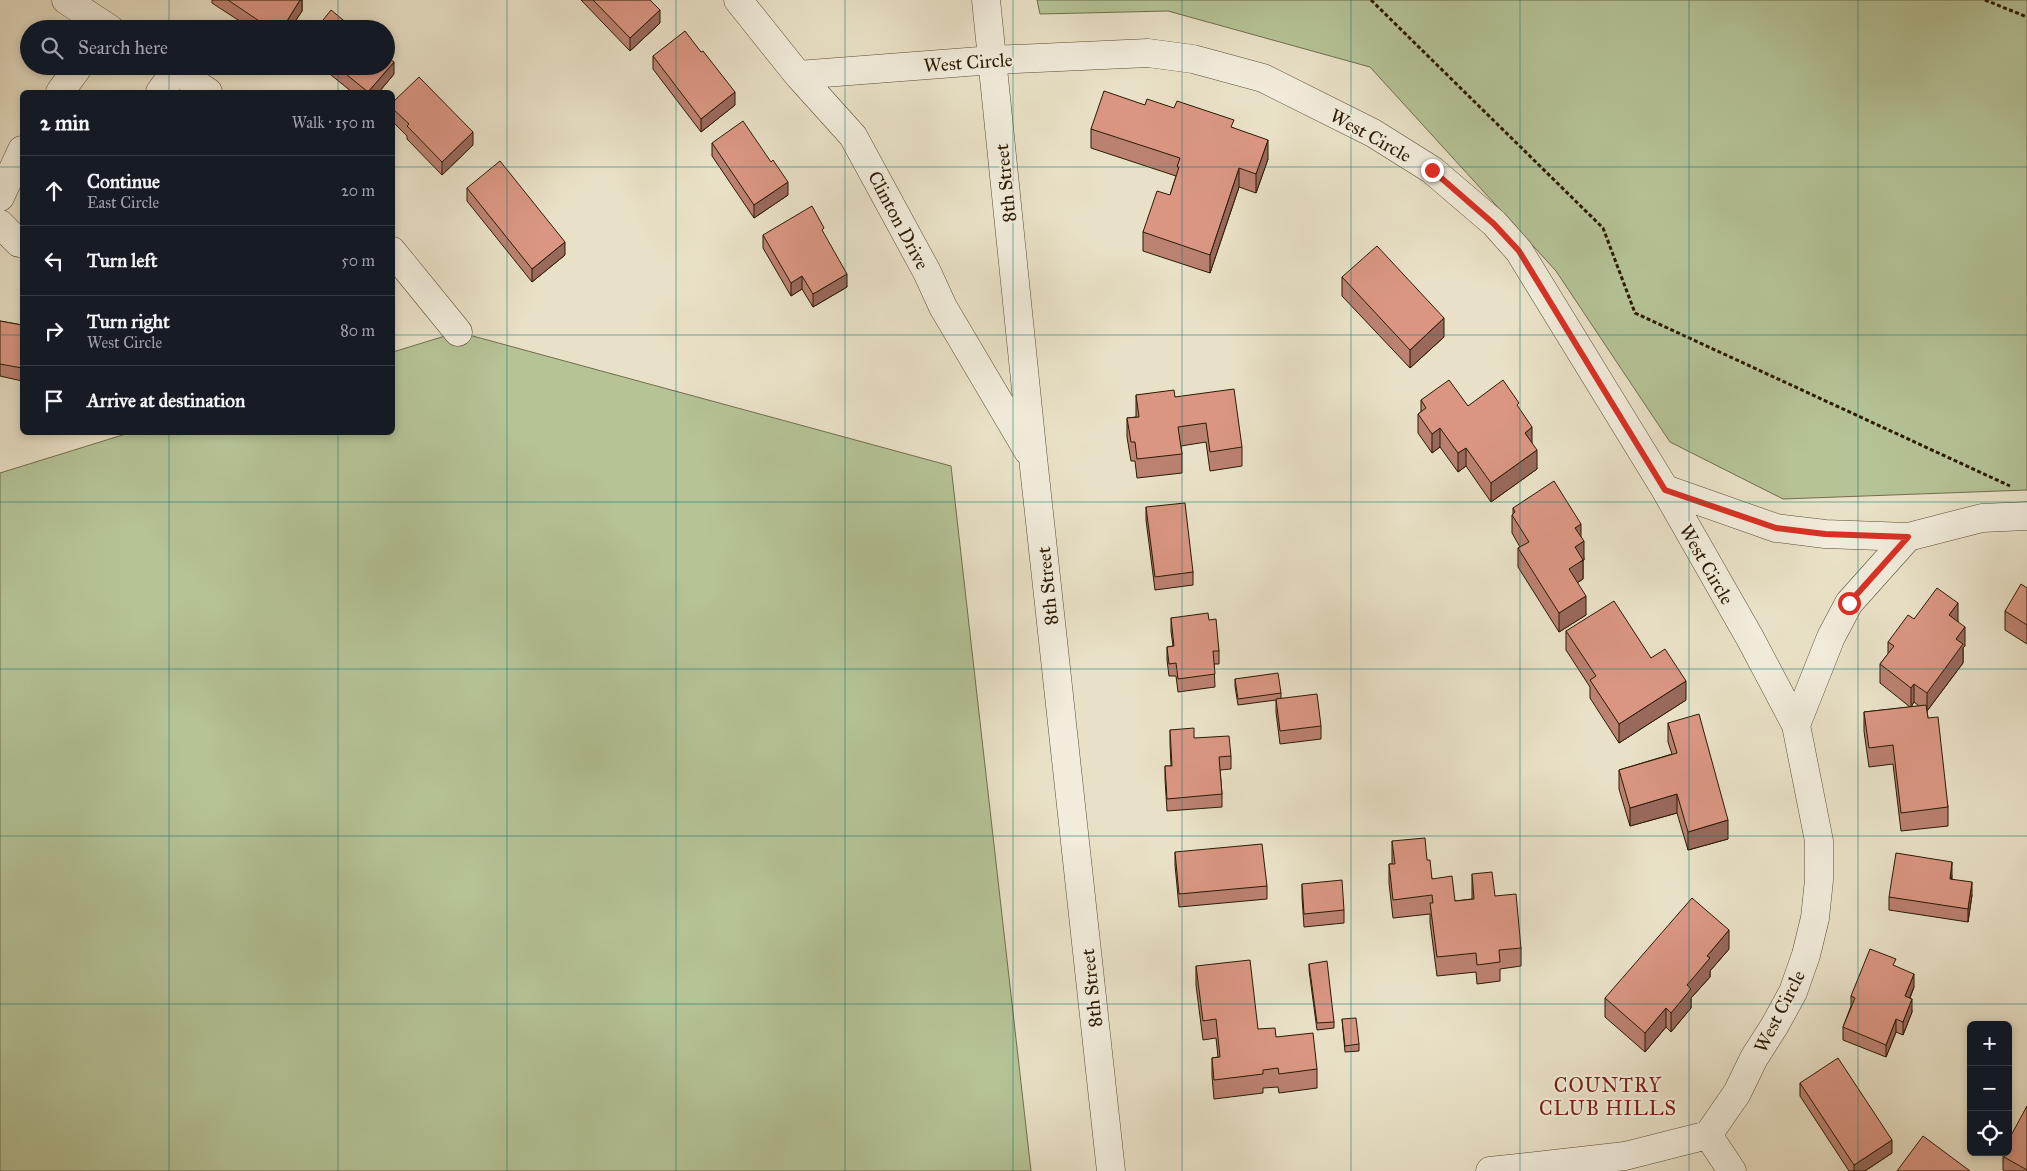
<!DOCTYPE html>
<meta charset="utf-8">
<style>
body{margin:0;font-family:"IM FELL Great Primer",serif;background:#242831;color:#f1f3f6}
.controls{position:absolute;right:15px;bottom:15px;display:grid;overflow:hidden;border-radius:8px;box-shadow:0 2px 8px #0003}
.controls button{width:45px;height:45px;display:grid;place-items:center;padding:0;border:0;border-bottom:1px solid #363941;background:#171b24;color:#f1f3f6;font:25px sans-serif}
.stop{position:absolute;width:15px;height:15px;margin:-11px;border:4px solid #d93025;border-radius:50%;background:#fff}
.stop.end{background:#d93025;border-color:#fff;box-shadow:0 1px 5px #0008}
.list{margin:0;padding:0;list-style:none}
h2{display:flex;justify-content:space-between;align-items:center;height:65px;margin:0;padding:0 20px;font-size:21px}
h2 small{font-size:16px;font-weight:400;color:#9ea1a6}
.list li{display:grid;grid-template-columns:32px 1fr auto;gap:15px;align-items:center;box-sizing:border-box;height:70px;padding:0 20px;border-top:1px solid #363941}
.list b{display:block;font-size:19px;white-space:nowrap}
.list p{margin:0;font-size:16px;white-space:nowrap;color:#9ea1a6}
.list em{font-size:16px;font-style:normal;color:#9ea1a6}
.icon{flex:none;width:28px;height:28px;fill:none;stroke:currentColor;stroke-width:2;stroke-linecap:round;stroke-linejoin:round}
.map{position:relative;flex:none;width:2027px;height:1171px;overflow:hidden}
.search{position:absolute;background:#171b24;box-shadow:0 2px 8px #0003;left:20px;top:20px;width:375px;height:55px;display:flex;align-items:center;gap:12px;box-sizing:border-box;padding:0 18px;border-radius:28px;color:#9ea1a6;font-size:19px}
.panel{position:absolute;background:#171b24;box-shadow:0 2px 8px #0003;left:20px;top:90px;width:375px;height:345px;border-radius:8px}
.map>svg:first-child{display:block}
.green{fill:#b5c397;stroke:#706e4c}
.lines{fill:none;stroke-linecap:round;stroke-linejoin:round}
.minor-casing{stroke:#5a4c33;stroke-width:29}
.path{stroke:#2b1a02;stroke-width:3;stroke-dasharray:4 2.5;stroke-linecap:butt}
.minor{stroke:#f1ecdb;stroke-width:28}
.wall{fill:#bb8171;stroke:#2b1a02;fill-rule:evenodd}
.shaded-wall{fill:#99695c;stroke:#2b1a02}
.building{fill:#da9683;stroke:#2b1a02}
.route{stroke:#d93025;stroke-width:6}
.grid{fill:none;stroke:#0f766e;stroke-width:1;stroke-opacity:0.55}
.labels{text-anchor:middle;stroke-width:4;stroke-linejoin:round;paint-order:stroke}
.street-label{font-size:19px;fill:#2b1a02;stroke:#f1ecdb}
.neighbourhood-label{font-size:20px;letter-spacing:1px;fill:#7a1f14;stroke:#f1ecdb}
</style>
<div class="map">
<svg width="2027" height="1171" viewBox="0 0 2027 1171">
<rect width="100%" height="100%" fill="#e9e1c7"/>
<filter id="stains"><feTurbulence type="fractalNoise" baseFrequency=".004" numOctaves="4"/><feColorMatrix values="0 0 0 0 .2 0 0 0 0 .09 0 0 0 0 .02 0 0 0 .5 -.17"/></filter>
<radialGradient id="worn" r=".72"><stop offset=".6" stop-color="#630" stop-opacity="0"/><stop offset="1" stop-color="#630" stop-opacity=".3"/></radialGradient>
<!-- green -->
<path class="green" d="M 1037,0 L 2027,0 L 2027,490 L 1783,499 L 1670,442 L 1556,271 L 1370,67 L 1168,11 L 1040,14 Z
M 458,332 L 951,466 L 1031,1171 L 0,1171 L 0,473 L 129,433 L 392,432 L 393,352 Z"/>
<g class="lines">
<!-- minor casing -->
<g class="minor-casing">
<path id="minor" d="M 66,0 L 110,29
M 738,0 L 798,75 L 853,136 L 927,272 L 943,307 L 1028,451
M 986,0 L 1033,458 L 1111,1171
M 170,66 L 208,92
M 798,75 L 993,60 L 1148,53 L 1193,59 L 1263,78 L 1373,133 L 1432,170 L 1494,223 L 1519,251 L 1665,489 L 1750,638 L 1796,725 L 1819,841 L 1819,880 L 1815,918 L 1806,955 L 1793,992 L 1775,1025 L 1754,1058 L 1737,1093 L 1708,1135 L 1625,1156 L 1490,1171
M 60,92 L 79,66
M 160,92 L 176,70
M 0,197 L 22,150
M 0,224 L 19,243 L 22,243
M 392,251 L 458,332
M 1665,489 L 1776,528 L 1825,534 L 1908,537
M 1796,725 L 1831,637 L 1849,603 L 1908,537 L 1982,518 L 2027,516
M 1708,1135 L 1732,1171"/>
</g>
<!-- path -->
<path class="path" d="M 1371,0 L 1603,228 L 1635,313 L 2010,486
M 1985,0 L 2027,17"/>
<!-- minor -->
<use href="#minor" class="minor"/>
</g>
<!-- wall -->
<path class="wall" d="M 212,0 L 302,0 L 302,11 L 290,29 L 252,29 L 212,3 Z
M 581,0 L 650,0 L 660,23 L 630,51 Z
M 701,52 L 735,105 L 701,132 L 653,69 L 653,56 Z
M 320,66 L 386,66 L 394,74 L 379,92 L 352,92 Z
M 392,103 L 473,145 L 442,175 L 407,139 L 407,136 L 392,121 Z
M 1234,128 L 1268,159 L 1256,193 L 1239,187 L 1210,273 L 1143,251 L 1143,232 L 1170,195 L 1176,176 L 1091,148 L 1091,129 Z
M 712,143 L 788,195 L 754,218 L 712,156 Z
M 467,188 L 565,255 L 532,282 L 467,201 Z
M 763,235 L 824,235 L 847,287 L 813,307 L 802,289 L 791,296 L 763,248 Z
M 1342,277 L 1444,337 L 1410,368 L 1342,296 Z
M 0,321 L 22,325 L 22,381 L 0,376 Z
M 1136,395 L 1175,397 L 1242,447 L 1242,466 L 1210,471 L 1206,442 L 1181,446 L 1182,454 L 1182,473 L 1137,478 L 1135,461 L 1131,461 L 1127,437 L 1127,418 L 1136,417 Z
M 1421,400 L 1468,406 L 1519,409 L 1532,443 L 1537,469 L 1491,502 L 1466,466 L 1458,472 L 1440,447 L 1432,453 L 1418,433 L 1418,414 L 1421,412 Z
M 1146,507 L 1193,572 L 1193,585 L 1155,590 L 1146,520 Z
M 1513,508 L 1581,537 L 1584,560 L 1583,560 L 1583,579 L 1577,583 L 1586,615 L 1559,632 L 1518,567 L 1518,548 L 1520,547 L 1512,533 L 1512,515 L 1513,514 Z
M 2027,588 L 2027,644 L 2005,630 L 2005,611 Z
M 1171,618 L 1209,620 L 1219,651 L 1219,664 L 1214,664 L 1215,687 L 1178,692 L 1176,676 L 1169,676 L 1167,660 L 1167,647 L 1173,646 L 1171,631 Z
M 1914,619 L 1958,621 L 1965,646 L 1963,648 L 1963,663 L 1927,711 L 1928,718 L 1948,807 L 1948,826 L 1901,831 L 1893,764 L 1869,767 L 1864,731 L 1864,712 L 1910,707 L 1880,683 L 1880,664 L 1888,654 L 1888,642 ZM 1914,702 L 1919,706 L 1911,707 Z
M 1566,631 L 1651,658 L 1686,700 L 1619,743 L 1590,698 L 1590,687 L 1566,650 Z
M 1235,679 L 1281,693 L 1281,699 L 1321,726 L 1321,739 L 1280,744 L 1276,712 L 1276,700 L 1238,705 L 1235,686 Z
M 1668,723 L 1728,839 L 1688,850 L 1677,813 L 1630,826 L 1619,789 L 1619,770 L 1672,754 L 1668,742 Z
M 1170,730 L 1194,738 L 1231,756 L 1231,769 L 1220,770 L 1222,794 L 1222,807 L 1167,811 L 1165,779 L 1165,766 L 1171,766 L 1170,743 Z
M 1392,841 L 1427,860 L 1432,879 L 1455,901 L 1472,899 L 1472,874 L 1495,896 L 1521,948 L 1521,966 L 1500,969 L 1500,981 L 1477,984 L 1476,972 L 1437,976 L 1430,922 L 1430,914 L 1393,918 L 1389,883 L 1389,864 L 1392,864 Z
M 1175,852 L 1267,886 L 1267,899 L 1179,907 L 1175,865 Z
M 1952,875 L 1952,879 L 1972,895 L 1968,922 L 1889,910 L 1889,897 Z
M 1302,884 L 1344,910 L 1344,923 L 1304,927 L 1302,897 Z
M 1729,949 L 1710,971 L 1710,977 L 1691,998 L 1691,1008 L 1671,1032 L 1666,1027 L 1645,1052 L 1605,1017 L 1605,998 Z
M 1309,964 L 1334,1022 L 1334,1028 L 1317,1030 L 1309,970 Z
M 1196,966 L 1258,1029 L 1276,1037 L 1317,1069 L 1317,1088 L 1279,1093 L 1278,1087 L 1263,1088 L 1263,1093 L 1214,1099 L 1212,1076 L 1212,1058 L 1218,1057 L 1216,1038 L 1203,1040 L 1196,985 Z
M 1896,966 L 1914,987 L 1910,998 L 1912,1012 L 1903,1035 L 1896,1032 L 1886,1057 L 1843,1040 L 1843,1027 L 1851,1006 L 1851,996 Z
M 1342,1019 L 1359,1044 L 1359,1051 L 1345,1052 Z
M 1800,1083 L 1892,1153 L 1865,1171 L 1849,1171 L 1800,1096 Z
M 2027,1106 L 2027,1171 L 2004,1171 L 2003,1170 L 2003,1152 L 2008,1152 Z"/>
<!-- shaded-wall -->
<path class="shaded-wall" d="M 300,0 L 302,0 L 302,11 L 290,29 L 282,29 Z
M 660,10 L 660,23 L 630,51 L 630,38 Z
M 394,62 L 394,74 L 379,92 L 368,92 Z
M 735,92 L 735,105 L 701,132 L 701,119 Z
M 473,132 L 473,145 L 442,175 L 442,162 Z
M 1268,140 L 1268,159 L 1256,193 L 1256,174 Z
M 1239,168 L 1239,187 L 1210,273 L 1210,255 Z
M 788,182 L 788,195 L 754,218 L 754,205 Z
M 565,242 L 565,255 L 532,282 L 532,269 Z
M 847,274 L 847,287 L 813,307 L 813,294 Z
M 802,276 L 802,289 L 791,296 L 791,283 Z
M 1444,318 L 1444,337 L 1410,368 L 1410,350 Z
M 1532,427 L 1532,446 L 1525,433 Z
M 1440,428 L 1440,447 L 1432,453 L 1432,434 Z
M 1466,448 L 1466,466 L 1458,472 L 1458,453 Z
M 1537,450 L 1537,469 L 1491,502 L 1491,483 Z
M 1581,524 L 1581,543 L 1575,528 Z
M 1584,541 L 1584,560 L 1580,562 L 1583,560 L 1583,579 L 1569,588 L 1569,569 L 1575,547 Z
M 1586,596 L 1586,615 L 1559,632 L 1559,613 Z
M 1958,603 L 1958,622 L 1949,615 Z
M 1965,627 L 1965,646 L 1963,648 L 1963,663 L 1927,711 L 1927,693 L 1956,639 Z
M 1686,681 L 1686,700 L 1619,743 L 1619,724 Z
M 1914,684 L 1914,702 L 1911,707 L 1911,688 Z
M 1677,794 L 1677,813 L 1630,826 L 1630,808 Z
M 1728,820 L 1728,839 L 1688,850 L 1688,832 Z
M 1952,862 L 1952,875 L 1950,892 L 1950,879 Z
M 1972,882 L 1972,895 L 1968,922 L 1968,909 Z
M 1729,930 L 1729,949 L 1710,971 L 1710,977 L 1691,998 L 1691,1008 L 1671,1032 L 1671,1013 L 1687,985 L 1707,956 Z
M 1914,974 L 1914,987 L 1905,1009 L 1905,996 Z
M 1912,999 L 1912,1012 L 1903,1035 L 1903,1022 Z
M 1666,1008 L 1666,1027 L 1645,1052 L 1645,1033 Z
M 1896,1019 L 1896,1032 L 1886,1057 L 1886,1045 Z
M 1892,1140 L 1892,1153 L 1865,1171 L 1854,1171 L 1854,1165 Z"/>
<!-- building -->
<path class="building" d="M 228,0 L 300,0 L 282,29 L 271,29 Z
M 593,0 L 650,0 L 660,10 L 630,38 Z
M 331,10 L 354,29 L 316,29 Z
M 685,31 L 701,52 L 703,51 L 735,92 L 701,119 L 653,56 Z
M 386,56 L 394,62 L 368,92 L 336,66 L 386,66 Z
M 419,77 L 473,132 L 442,162 L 407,126 L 409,124 L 392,108 L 392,103 Z
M 1104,91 L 1145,105 L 1147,99 L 1174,108 L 1177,101 L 1234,120 L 1231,127 L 1268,140 L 1256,174 L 1239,168 L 1210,255 L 1143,232 L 1157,191 L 1170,195 L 1179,167 L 1177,167 L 1180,158 L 1091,129 Z
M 743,121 L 771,162 L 773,160 L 788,182 L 754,205 L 712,143 Z
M 500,161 L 565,242 L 532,269 L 467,188 Z
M 812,206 L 824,228 L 822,230 L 847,274 L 813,294 L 802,276 L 791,283 L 763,235 Z
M 1377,246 L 1444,318 L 1410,350 L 1342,277 Z
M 0,321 L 22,325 L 22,368 L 0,364 Z
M 1449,380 L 1468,406 L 1503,380 L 1519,403 L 1517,405 L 1532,427 L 1525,433 L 1537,450 L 1491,483 L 1466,448 L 1458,453 L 1440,428 L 1432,434 L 1418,414 L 1426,408 L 1421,400 Z
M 1234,389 L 1242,447 L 1210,452 L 1206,423 L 1178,427 L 1182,454 L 1137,459 L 1135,442 L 1131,442 L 1127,418 L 1139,417 L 1136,395 L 1174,390 L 1175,397 Z
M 1554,481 L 1581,524 L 1575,528 L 1584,541 L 1575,547 L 1583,560 L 1569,569 L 1586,596 L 1559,613 L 1518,548 L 1529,542 L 1512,515 L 1515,512 L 1513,508 Z
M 1185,503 L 1193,572 L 1155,577 L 1146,507 Z
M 2021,584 L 2027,588 L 2027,625 L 2005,611 Z
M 1937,588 L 1958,603 L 1949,615 L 1965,627 L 1956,639 L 1963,644 L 1927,693 L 1914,684 L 1911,688 L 1880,664 L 1894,646 L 1888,642 L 1908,615 L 1914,619 Z
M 1614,601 L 1651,658 L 1665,649 L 1686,681 L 1619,724 L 1590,680 L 1596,676 L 1566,631 Z
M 1208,613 L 1209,620 L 1216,619 L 1219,651 L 1213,651 L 1215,674 L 1178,679 L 1176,663 L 1169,664 L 1167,647 L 1174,646 L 1171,618 Z
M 1278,673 L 1281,693 L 1238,699 L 1235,679 Z
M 1317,694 L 1321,726 L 1280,731 L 1276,699 Z
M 1926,705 L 1928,718 L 1938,717 L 1948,807 L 1901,813 L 1893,745 L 1869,748 L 1864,712 Z
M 1699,714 L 1728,820 L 1688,832 L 1677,794 L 1630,808 L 1619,770 L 1677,753 L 1668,723 Z
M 1194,728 L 1194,738 L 1229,736 L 1231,756 L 1219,757 L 1222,794 L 1167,799 L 1165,766 L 1172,766 L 1170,730 Z
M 1425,838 L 1427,860 L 1430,860 L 1432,879 L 1452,876 L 1455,901 L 1474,899 L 1472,874 L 1492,872 L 1495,896 L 1516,894 L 1521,948 L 1499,950 L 1500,962 L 1477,965 L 1476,953 L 1437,957 L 1430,903 L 1433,903 L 1432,895 L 1393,900 L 1389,864 L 1395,864 L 1392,841 Z
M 1262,844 L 1267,886 L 1179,894 L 1175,852 Z
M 1896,853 L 1952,862 L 1950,879 L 1972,882 L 1968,909 L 1889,897 Z
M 1342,880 L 1344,910 L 1304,914 L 1302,884 Z
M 1692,898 L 1729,930 L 1707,956 L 1710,958 L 1687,985 L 1691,989 L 1671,1013 L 1666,1008 L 1645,1033 L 1605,998 Z
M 1870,949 L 1896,959 L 1893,965 L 1914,974 L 1905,996 L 1912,999 L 1903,1022 L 1896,1019 L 1886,1045 L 1843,1027 L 1855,998 L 1851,996 Z
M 1250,960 L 1258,1029 L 1275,1028 L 1276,1037 L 1313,1033 L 1317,1069 L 1279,1074 L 1278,1068 L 1263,1070 L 1263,1074 L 1214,1080 L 1212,1058 L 1220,1057 L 1216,1019 L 1203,1021 L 1196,966 Z
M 1327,961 L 1334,1022 L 1317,1023 L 1309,964 Z
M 1356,1018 L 1359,1044 L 1345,1046 L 1342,1019 Z
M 1838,1058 L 1892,1140 L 1854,1165 L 1800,1083 Z
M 2027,1106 L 2027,1170 L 2004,1157 L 2006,1152 L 2008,1152 L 2008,1141 Z
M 1923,1136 L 1970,1171 L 1897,1171 Z"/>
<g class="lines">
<!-- route -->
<path class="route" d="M 1432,170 L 1494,224 L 1519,251 L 1665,490 L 1776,528 L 1825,534 L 1908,537 L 1849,603"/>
</g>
<!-- grid -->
<path class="grid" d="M 169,0 L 169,29M 338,0 L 338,29M 507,0 L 507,1171M 676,0 L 676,1171M 845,0 L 845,1171M 1013,0 L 1013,1171M 1182,0 L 1182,1171M 1351,0 L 1351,1171M 1520,0 L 1520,1171M 1689,0 L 1689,1171M 1858,0 L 1858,1171M 169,66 L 169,92M 338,66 L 338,92M 0,167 L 22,167M 392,167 L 2027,167M 0,335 L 22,335M 392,335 L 2027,335M 169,432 L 169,1171M 338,432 L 338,1171M 0,502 L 2027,502M 0,669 L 2027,669M 0,836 L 2027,836M 0,1004 L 2027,1004"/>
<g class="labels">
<!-- street labels -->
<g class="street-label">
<text transform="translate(968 62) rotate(-4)" y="7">West Circle</text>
<text transform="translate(1371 135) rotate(29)" y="7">West Circle</text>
<text transform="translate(1005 183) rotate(-96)" y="7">8th Street</text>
<text transform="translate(899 220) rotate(62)" y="7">Clinton Drive</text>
<text transform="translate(1707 564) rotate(60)" y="7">West Circle</text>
<text transform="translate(1047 586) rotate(-96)" y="7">8th Street</text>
<text transform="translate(1091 988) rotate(-96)" y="7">8th Street</text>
<text transform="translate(1779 1011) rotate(-63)" y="7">West Circle</text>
</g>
<!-- neighbourhood labels -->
<g class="neighbourhood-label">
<text x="1608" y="1092">COUNTRY<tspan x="1608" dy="23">CLUB HILLS</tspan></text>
</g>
</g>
<rect width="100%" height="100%" filter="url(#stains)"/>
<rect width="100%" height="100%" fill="url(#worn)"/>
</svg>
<div class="controls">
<button>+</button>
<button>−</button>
<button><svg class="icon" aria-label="locate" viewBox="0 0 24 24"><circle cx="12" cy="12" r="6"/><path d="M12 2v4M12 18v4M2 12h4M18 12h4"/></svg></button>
</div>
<div class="stop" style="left:1849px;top:603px"></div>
<div class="stop end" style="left:1432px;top:170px"></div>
<div class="search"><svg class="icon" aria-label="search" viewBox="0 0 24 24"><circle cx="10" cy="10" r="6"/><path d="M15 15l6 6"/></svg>Search here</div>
<section class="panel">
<h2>2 min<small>Walk · 150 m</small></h2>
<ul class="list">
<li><svg class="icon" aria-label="ahead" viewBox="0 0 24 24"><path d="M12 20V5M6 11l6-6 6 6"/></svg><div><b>Continue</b><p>East Circle</p></div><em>20 m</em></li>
<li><svg class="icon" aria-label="left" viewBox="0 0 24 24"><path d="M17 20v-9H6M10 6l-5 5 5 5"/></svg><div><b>Turn left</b></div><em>50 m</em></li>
<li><svg class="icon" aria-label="right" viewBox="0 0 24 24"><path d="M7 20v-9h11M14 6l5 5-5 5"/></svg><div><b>Turn right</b><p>West Circle</p></div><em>80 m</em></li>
<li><svg class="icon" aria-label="arrive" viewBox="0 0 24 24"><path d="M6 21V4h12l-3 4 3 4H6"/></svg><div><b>Arrive at destination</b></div></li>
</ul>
</section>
</div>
